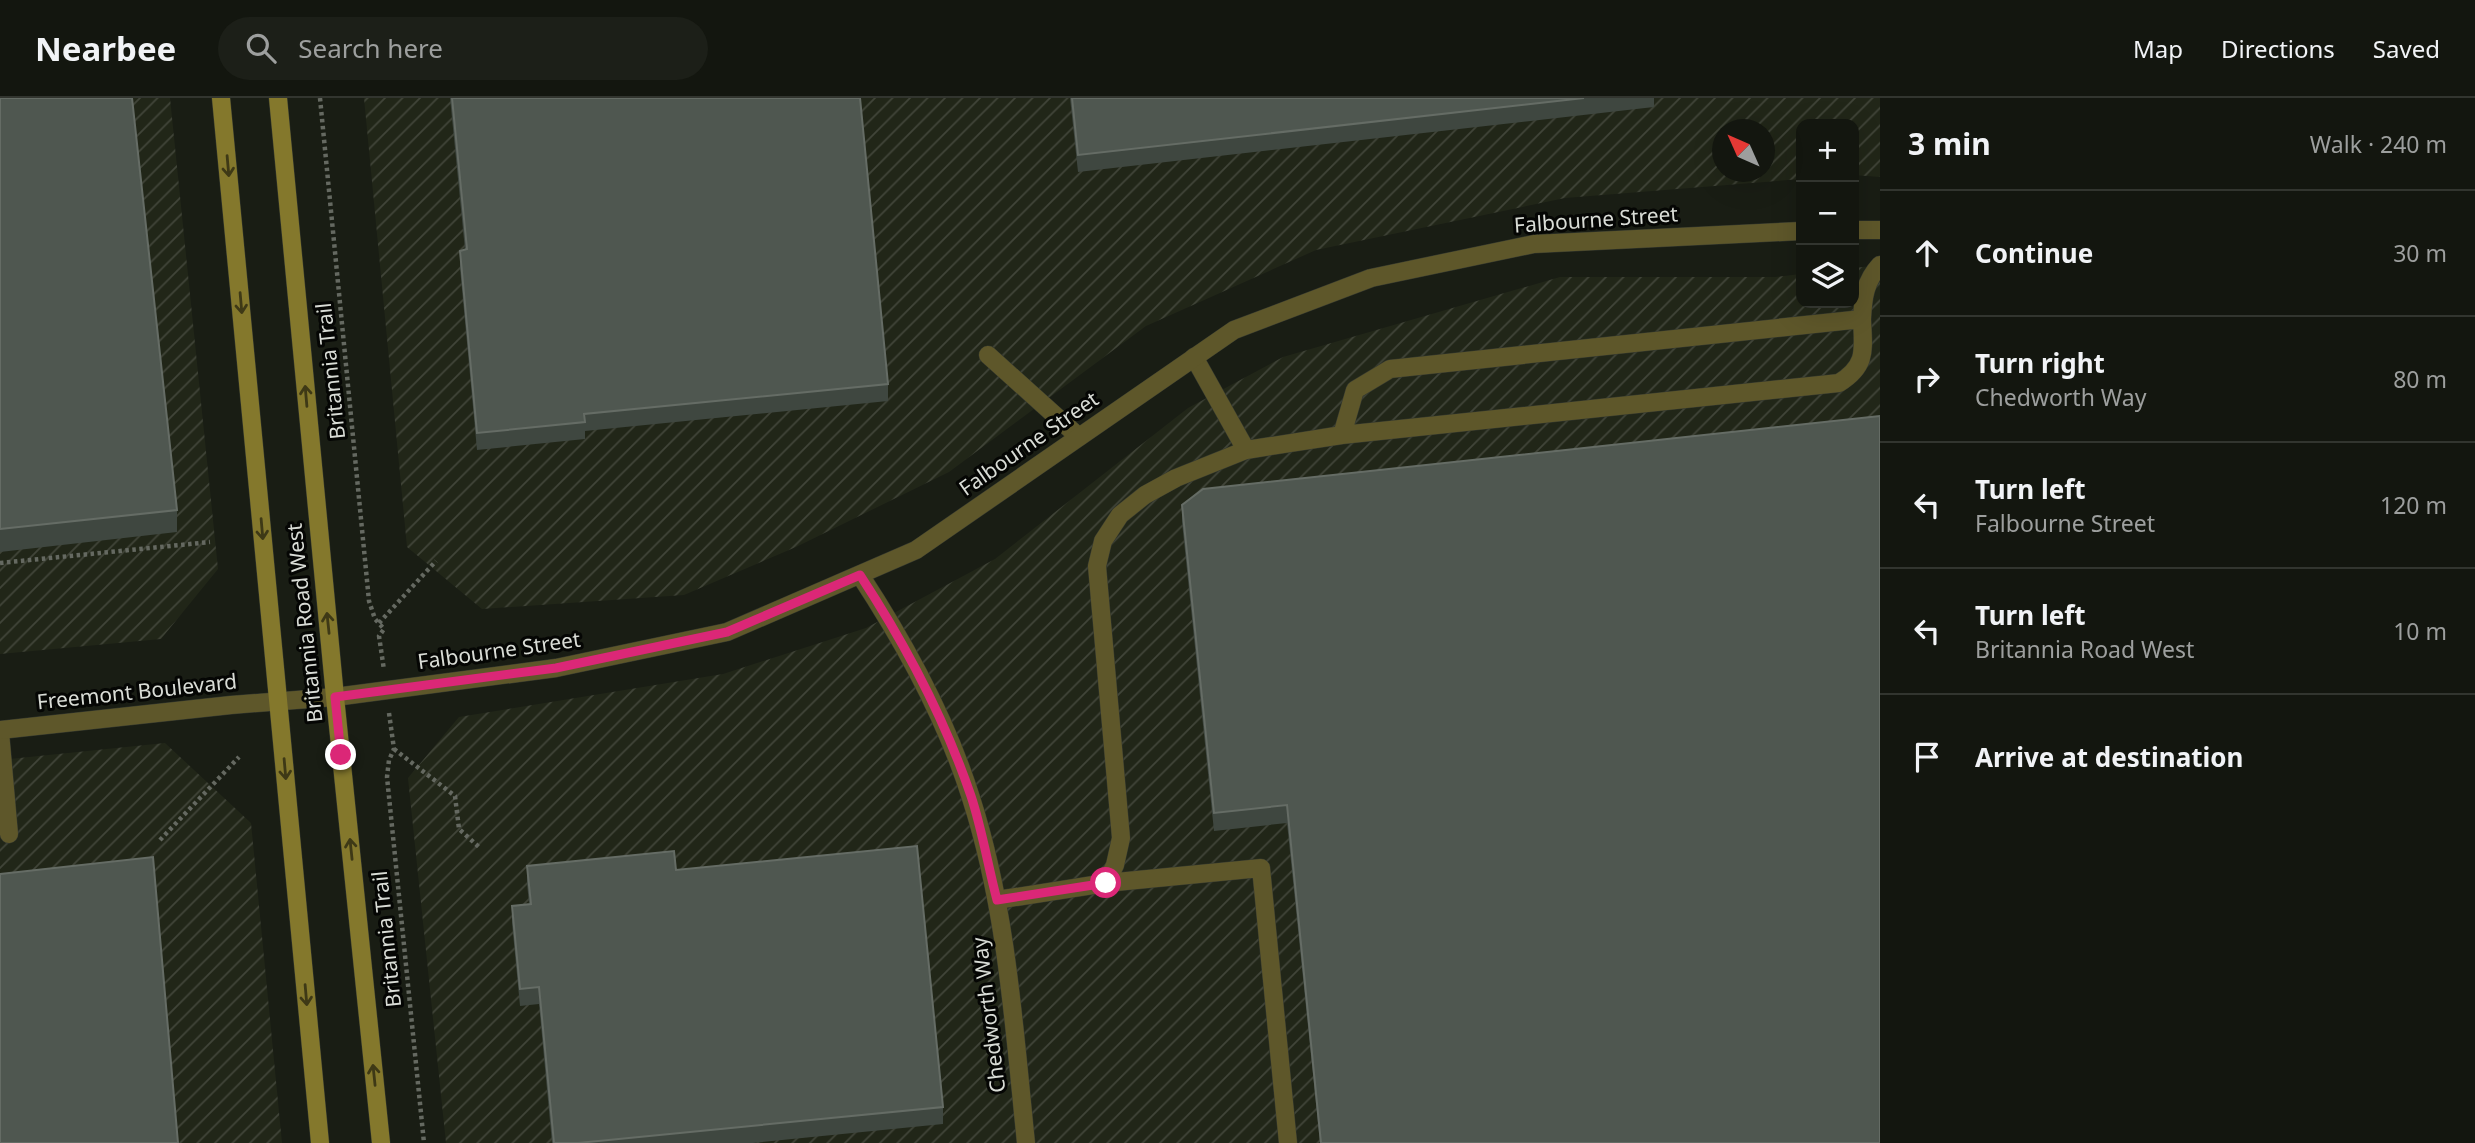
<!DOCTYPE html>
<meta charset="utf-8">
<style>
body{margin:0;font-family:"Noto Sans",sans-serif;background:#1c1f18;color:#f1f3f6}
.controls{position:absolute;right:21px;top:21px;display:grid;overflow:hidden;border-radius:14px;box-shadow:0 7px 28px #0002}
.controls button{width:63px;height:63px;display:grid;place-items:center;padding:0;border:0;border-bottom:2px solid #32352f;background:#13160f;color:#f1f3f6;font:35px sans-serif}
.compass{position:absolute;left:1712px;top:21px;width:63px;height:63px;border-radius:50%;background:#13160f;box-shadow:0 7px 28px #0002;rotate:315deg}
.stop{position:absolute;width:21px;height:21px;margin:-16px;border:5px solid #db2777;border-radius:50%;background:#fff}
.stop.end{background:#db2777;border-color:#fff;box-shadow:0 2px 7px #0008}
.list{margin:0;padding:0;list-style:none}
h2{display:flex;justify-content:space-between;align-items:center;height:91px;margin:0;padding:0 28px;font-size:30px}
h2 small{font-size:23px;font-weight:400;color:#9d9f9e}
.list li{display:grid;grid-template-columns:46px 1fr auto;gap:21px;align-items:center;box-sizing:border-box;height:126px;padding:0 28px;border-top:2px solid #32352f}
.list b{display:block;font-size:26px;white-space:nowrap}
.list p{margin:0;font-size:23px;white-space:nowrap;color:#9d9f9e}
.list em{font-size:23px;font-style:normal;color:#9d9f9e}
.icon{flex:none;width:38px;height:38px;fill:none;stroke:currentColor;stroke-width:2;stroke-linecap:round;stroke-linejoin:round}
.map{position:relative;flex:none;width:1880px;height:1045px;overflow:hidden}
header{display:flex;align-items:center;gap:42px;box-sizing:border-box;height:98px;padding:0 35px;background:#13160f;border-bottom:2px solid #32352f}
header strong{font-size:33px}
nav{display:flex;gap:38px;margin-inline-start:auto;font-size:24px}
.search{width:490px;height:63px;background:#1c1f18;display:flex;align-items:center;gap:18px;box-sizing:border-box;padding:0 24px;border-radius:38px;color:#9d9f9e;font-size:26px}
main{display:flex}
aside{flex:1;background:#13160f}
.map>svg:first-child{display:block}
.industrial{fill:url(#industrial-furrows);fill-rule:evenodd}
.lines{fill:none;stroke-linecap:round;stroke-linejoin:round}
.lane-casing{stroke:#34382f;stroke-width:19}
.street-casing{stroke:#34382f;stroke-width:19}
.secondary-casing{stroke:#34382f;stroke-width:19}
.path{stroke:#656961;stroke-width:4.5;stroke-dasharray:3.5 3.5;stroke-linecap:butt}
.lane{stroke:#5e572a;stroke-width:18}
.street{stroke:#5e572a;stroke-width:18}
.secondary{stroke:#84782c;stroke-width:18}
.wall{fill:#3f4740}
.building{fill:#4f5750;stroke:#656c65;stroke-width:2}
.oneway{stroke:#3e3916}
.route{stroke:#db2777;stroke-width:9}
.labels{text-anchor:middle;stroke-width:6;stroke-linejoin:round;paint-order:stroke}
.street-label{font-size:21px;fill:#d9dcd6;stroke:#050604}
</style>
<header>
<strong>Nearbee</strong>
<div class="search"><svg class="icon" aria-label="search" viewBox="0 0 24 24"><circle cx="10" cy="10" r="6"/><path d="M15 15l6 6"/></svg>Search here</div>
<nav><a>Map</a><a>Directions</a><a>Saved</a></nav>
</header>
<main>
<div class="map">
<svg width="1880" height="1045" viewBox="0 0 1880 1045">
<defs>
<pattern id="industrial-furrows" width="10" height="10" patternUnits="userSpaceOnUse" patternTransform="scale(1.75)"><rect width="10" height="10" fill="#212618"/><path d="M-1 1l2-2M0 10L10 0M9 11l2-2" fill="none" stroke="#414539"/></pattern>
</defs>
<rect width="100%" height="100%" fill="#191d14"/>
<!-- industrial -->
<path class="industrial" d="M 0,0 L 170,0 L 218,471 L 161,541 L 0,556 Z
M 364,0 L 1880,0 L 1880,79 L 1854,77 L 1854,26 L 1801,26 L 1801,81 L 1565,100 L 1316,152 L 1146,228 L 949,374 L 796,449 L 684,497 L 482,511 L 407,449 ZM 1722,32 L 1764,32 L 1764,74 L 1722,74 Z
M 1880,167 L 1880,1045 L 446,1045 L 408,680 L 459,619 L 723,576 L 866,530 L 995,461 L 1188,310 L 1283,259 L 1560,179 L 1775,179 L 1801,176 L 1801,205 L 1854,205 L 1854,170 Z
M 165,645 L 251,725 L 282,1045 L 0,1045 L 0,662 Z"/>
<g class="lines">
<!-- lane casing -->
<g class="lane-casing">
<path id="lane" d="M 988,257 L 1079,339
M 1194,259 L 1246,352
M 1342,337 L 1355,292 L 1390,271 L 1862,221 C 1863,200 1865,183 1880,167
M 0,634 L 9,736
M 1106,785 L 1115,767 L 1121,740 L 1097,468 L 1103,443 L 1120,417 L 1145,397 L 1176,380 L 1246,352 L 1342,337 L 1839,285 C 1868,267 1863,251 1862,221
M 997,802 L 1106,785 L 1261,770 L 1288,1045"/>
</g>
<!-- street casing -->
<g class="street-casing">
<path id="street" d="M 1854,132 L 1880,132
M 860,477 C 906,547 946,620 971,700 C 1007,812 1014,929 1026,1045
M 0,632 L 231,607 L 335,599 L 556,570 L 727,534 L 916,452 L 1234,232 L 1371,180 L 1534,146 L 1801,133"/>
</g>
<!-- secondary casing -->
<g class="secondary-casing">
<path id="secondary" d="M 221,0 L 320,1045
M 278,0 L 335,599 L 381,1045"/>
</g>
<!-- path -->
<path class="path" d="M 320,0 L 369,503 L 375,521 L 384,531 L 379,538 L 384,572
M 0,465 L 210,444
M 379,525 L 436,463
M 389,615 L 394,651 L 389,662 L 387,679 L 424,1045
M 394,651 L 455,698 L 459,731 L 480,750
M 160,742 L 239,659"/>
<!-- lane -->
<use href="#lane" class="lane"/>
<!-- street -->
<use href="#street" class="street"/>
<!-- secondary -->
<use href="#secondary" class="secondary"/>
</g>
<!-- wall -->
<path class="wall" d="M 0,0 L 177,412 L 177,434 L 0,454 Z
M 450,0 L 860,0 L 888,286 L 888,303 L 585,333 L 585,341 L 477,352 L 460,170 L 460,153 L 465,152 Z
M 1070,0 L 1654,0 L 1654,9 L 1078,74 Z
M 1182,407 L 1880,1045 L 1320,1045 L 1287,725 L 1214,733 L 1182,424 Z
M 527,768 L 676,772 L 943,1009 L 943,1026 L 753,1045 L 552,1045 L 539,906 L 520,908 L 512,825 L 512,808 L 529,806 L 527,785 Z"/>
<!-- building -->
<path class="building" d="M 0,0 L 132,0 L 177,412 L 0,431 Z
M 452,0 L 860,0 L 888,286 L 584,316 L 585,324 L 477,335 L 460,153 L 467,151 Z
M 1072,0 L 1584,0 L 1078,57 Z
M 1880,318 L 1880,1045 L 1321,1045 L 1287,707 L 1214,715 L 1182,407 L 1203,391 Z
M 917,748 L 943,1009 L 578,1045 L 554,1045 L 539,889 L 520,891 L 512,808 L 531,806 L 527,768 L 674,753 L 676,772 Z
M 153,759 L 178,1045 L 0,1045 L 0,776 Z"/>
<!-- one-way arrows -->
<defs><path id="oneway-shaft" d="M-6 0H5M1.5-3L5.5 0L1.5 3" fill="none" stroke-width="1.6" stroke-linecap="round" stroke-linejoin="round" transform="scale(1.75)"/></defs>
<g class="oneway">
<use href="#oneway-shaft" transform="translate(228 68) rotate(85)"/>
<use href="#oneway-shaft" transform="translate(241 205) rotate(85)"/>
<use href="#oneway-shaft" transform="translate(306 298) rotate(-95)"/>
<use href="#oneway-shaft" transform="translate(262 431) rotate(85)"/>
<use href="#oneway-shaft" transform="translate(328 525) rotate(-96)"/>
<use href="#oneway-shaft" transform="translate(285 671) rotate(85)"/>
<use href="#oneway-shaft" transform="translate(351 751) rotate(-96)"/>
<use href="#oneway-shaft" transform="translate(306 897) rotate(85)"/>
<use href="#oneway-shaft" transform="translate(374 977) rotate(-96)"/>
</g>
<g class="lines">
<!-- route -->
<path class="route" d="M 341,657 L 335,599 L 556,570 L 727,534 L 860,477 C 906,547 944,619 971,698 C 982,731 988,768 997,802 L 1106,785"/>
</g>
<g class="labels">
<!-- street labels -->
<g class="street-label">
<text transform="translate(1596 122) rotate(-4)" y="7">Falbourne Street</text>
<text transform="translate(331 273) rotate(-96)" y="7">Britannia Trail</text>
<text transform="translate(1029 346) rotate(-35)" y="7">Falbourne Street</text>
<text transform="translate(305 525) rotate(-96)" y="7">Britannia Road West</text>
<text transform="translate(499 553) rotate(-8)" y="7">Falbourne Street</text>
<text transform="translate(137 594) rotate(-6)" y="7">Freemont Boulevard</text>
<text transform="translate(387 841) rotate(-96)" y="7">Britannia Trail</text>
<text transform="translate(989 917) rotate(-97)" y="7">Chedworth Way</text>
</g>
</g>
</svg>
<div class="controls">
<button>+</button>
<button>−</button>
<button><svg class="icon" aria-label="layers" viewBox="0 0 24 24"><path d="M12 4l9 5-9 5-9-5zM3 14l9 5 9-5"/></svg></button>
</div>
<svg class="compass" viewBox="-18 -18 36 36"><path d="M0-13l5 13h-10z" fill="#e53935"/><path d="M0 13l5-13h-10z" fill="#9d9f9e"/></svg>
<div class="stop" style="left:1106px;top:785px"></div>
<div class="stop end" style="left:341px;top:657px"></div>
</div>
<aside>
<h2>3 min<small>Walk · 240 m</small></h2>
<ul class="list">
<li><svg class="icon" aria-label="ahead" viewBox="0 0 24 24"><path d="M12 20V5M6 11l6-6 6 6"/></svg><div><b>Continue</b></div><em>30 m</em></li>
<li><svg class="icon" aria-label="right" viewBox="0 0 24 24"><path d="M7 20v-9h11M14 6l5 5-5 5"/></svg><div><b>Turn right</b><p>Chedworth Way</p></div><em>80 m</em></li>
<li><svg class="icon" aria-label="left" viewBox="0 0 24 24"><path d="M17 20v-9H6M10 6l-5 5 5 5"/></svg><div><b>Turn left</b><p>Falbourne Street</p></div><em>120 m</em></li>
<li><svg class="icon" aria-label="left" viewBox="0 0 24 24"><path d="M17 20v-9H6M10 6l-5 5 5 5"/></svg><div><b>Turn left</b><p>Britannia Road West</p></div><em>10 m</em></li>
<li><svg class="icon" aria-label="arrive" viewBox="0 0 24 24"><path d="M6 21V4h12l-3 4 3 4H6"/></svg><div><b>Arrive at destination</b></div></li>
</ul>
</aside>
</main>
